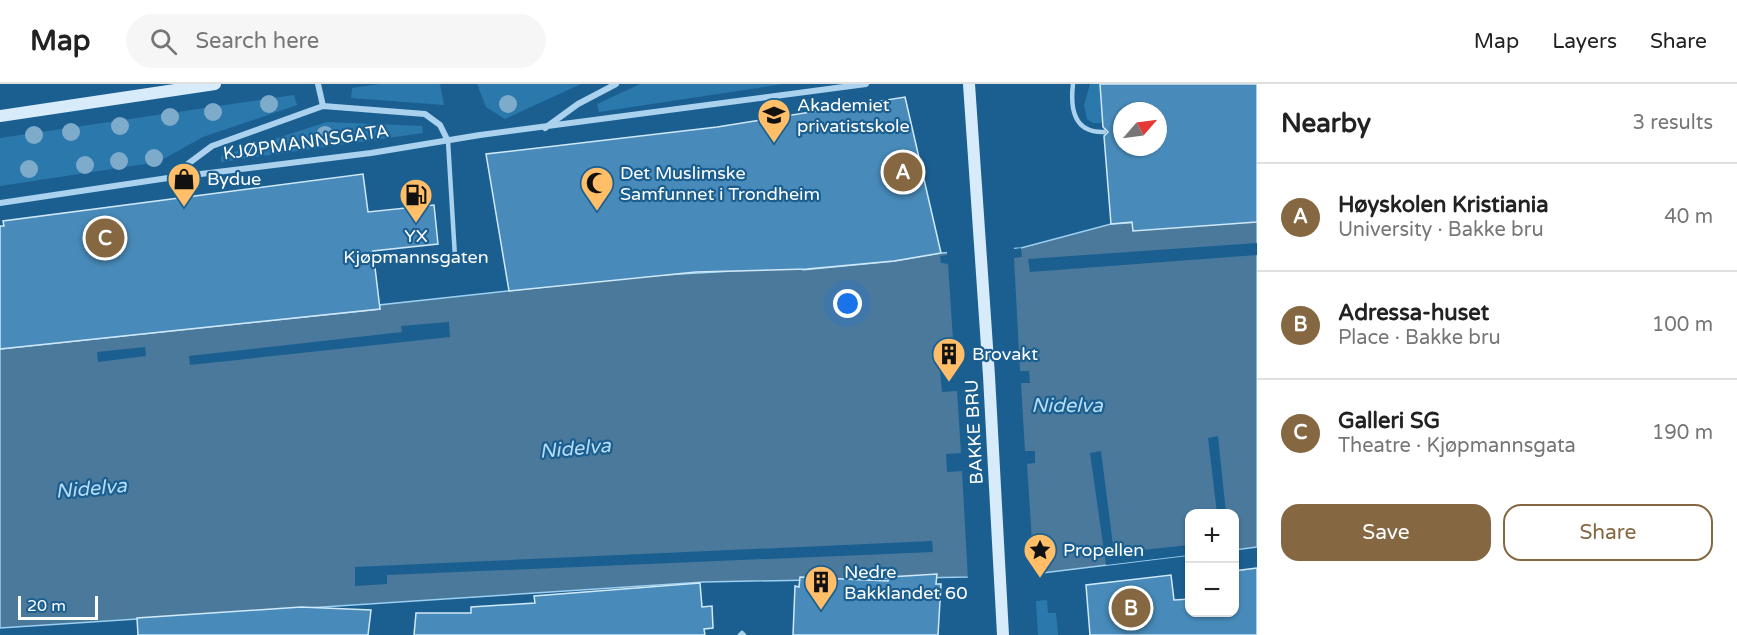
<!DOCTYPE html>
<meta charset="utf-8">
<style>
body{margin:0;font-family:"Varela Round",sans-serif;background:#f6f6f6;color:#222}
.controls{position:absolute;right:18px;bottom:18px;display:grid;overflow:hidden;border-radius:12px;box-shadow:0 2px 4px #0004}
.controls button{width:54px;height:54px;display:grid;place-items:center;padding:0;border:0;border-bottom:2px solid #e0e0e0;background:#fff;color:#222;font:30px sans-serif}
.compass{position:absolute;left:1113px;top:18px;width:54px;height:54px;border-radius:50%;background:#fff;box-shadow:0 2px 4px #0004;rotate:62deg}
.scale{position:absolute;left:18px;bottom:15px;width:80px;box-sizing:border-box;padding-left:6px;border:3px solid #fff;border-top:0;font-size:16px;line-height:21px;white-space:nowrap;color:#fff;-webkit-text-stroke:4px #1b5f91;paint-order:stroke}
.you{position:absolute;left:848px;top:220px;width:21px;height:21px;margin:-15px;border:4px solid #fff;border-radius:50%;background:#1a73e8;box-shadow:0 0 0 9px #1a73e833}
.badge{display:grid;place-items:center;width:39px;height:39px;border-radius:50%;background:#856841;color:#fff;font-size:20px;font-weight:700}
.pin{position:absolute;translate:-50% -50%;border:3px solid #fff;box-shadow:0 2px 6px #0006}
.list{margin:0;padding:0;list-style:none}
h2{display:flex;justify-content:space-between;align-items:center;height:78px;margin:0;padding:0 24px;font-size:26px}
h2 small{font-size:20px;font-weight:400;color:#767676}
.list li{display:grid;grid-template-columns:39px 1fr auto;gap:18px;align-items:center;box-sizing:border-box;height:108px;padding:0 24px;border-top:2px solid #e0e0e0}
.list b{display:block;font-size:22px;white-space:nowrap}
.list p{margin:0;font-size:20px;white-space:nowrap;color:#767676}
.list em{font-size:20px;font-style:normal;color:#767676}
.actions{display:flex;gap:12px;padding:18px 24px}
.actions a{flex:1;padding:14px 0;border:2px solid #856841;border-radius:18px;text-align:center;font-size:21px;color:#856841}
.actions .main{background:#856841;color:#fff}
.icon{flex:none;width:33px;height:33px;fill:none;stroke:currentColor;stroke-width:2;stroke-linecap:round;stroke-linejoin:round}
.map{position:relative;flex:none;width:1257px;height:551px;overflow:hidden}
header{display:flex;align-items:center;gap:36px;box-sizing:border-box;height:84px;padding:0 30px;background:#fff;border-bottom:2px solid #e0e0e0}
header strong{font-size:28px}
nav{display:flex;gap:33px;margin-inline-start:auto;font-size:21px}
.search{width:420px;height:54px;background:#f6f6f6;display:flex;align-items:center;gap:15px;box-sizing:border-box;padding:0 21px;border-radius:33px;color:#767676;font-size:22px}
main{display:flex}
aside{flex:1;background:#fff}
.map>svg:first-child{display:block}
.green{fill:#2b78ad}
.water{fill:#4a799c;stroke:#9dcff0;stroke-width:1.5}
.pier{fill:#1b5f91}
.building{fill:#488bba;stroke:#d0e9fa;stroke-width:1.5;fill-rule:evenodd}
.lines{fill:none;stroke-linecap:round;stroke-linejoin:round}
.lane{stroke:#aad2ee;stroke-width:4.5}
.street{stroke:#aad2ee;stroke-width:6}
.secondary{stroke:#d7ebfa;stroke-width:12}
.tree{fill:#7fabcb}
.labels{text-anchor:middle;stroke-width:4.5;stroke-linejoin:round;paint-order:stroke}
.poi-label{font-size:18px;fill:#fff;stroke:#1b5f91;text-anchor:start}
.street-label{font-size:18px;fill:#fff;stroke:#1b5f91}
.water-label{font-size:20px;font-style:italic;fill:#b6dcf5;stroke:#1b5f91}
</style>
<header>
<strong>Map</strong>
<div class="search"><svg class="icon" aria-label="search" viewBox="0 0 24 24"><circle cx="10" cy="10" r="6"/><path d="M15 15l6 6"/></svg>Search here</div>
<nav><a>Map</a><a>Layers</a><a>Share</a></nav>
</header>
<main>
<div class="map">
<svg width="1257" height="551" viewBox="0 0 1257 551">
<rect width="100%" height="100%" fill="#1b5f91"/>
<!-- green -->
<path class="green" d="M 380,0 L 440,0 L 444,21 L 351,14 L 352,4 Z
M 477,0 L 581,0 L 505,35 L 486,23 Z
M 640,0 L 783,0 L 599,28 L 597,20 Z
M 1090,0 L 1100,0 L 1103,39 L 1093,39 L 1087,35 L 1084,21 Z
M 294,11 L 297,21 L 203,53 L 158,78 L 0,102 L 0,54 Z
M 327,38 L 422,42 L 423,49 L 221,78 L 221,72 Z
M 1047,516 L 1048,529 L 1056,529 L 1058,551 L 1038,551 L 1036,517 Z"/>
<!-- water -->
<path class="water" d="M 1257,131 L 1257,463 L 1235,466 L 1234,430 L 1190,430 L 1189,471 L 1034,490 L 968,493 L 704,498 L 0,544 L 0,265 L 380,225 L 379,221 L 645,192 L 802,183 L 803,186 L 895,177 L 941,169 L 1021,164 L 1111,140 Z"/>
<!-- pier -->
<path class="pier" d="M 1257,159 L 1257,171 L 1030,188 L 1028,175 Z
M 1014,162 L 1014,165 L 1021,164 L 1022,173 L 1014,174 L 1020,287 L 1029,287 L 1030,299 L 1021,299 L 1025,367 L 1035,367 L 1035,379 L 1027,380 L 1034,489 L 1042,489 L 1042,492 L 968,496 L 962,387 L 947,388 L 946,370 L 961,369 L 957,307 L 942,308 L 940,288 L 955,286 L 948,180 L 941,179 L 940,172 L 947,171 L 947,166 Z
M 449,238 L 450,253 L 190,281 L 189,272 L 402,248 L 401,242 Z
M 145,263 L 146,272 L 98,278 L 97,268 Z
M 1218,352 L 1226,429 L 1217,429 L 1208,354 Z
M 1101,367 L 1114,469 L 1189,461 L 1189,471 L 1106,481 L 1090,369 Z
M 932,457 L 933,468 L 387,491 L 387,500 L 355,502 L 355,483 Z"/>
<!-- building -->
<path class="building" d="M 1100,0 L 1257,0 L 1257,138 L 1133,147 L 1132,138 L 1111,140 L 1104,52 L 1108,48 L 1103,43 ZM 1122,27 L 1158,27 L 1158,63 L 1122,63 Z
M 905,13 L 941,169 L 894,177 L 807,185 L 696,188 L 509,207 L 486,70 L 717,43 Z
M 363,90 L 368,128 L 434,121 L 438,160 L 373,167 L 380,225 L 0,265 L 0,142 L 4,142 L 3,137 Z
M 1257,484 L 1257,551 L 1090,551 L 1086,501 L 1171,491 L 1174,516 L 1190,515 L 1190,528 L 1234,528 L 1234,487 Z
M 937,490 L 936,500 L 941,500 L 938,551 L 793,551 L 795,502 L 799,503 L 800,493 L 888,497 L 889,493 Z
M 700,499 L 702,523 L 712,522 L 713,544 L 704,545 L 705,551 L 414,551 L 416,529 L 471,529 L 471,523 L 535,519 L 534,512 Z
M 301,523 L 371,526 L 368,551 L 138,551 L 137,534 Z"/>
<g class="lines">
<!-- lane -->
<path class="lane" d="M 1073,0 C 1070,25 1074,49 1104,48
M 448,57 L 455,173
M 740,551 L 742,549 L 744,551"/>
<!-- street -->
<path class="street" d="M 318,0 L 323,22
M 545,44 L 578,20 L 616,0
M 169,94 L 212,62 L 323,22 L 425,30 L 440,41 L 448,57
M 0,119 L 168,94 L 371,69 L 480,51 L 866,0"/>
<!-- secondary -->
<path class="secondary" d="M 969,0 L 989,292 L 1003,551
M 0,32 L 215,0"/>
</g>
<!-- trees -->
<g class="tree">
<circle cx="269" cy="20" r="9"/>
<circle cx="508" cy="20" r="9"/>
<circle cx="213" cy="28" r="9"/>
<circle cx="170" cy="33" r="9"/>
<circle cx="120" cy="42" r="9"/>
<circle cx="71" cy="48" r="9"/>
<circle cx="34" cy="51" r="9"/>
<circle cx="325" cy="51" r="9"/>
<circle cx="154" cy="74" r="9"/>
<circle cx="119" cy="77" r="9"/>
<circle cx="85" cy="81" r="9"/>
<circle cx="29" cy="85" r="9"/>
</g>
<!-- icons -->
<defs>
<g id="university-pin" transform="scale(1.725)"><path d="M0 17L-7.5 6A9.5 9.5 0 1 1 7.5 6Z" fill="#ffbe67" stroke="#1b5f91"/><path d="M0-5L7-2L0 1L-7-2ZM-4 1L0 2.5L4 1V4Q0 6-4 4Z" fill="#111"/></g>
<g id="shop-pin" transform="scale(1.725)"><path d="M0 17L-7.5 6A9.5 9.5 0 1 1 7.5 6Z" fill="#ffbe67" stroke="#1b5f91"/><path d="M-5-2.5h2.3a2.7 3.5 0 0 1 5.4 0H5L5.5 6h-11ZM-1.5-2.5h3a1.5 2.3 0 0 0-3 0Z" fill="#111"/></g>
<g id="mosque-pin" transform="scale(1.725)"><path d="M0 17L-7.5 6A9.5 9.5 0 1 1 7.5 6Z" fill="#ffbe67" stroke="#1b5f91"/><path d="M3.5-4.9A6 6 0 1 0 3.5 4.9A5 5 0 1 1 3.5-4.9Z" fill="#111"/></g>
<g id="fuel-pin" transform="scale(1.725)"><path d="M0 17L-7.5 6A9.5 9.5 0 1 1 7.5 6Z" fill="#ffbe67" stroke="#1b5f91"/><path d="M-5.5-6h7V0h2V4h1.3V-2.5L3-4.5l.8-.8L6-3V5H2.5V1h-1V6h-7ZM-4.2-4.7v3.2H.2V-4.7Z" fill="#111"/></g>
<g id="building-pin" transform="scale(1.725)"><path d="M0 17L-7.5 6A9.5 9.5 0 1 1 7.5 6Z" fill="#ffbe67" stroke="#1b5f91"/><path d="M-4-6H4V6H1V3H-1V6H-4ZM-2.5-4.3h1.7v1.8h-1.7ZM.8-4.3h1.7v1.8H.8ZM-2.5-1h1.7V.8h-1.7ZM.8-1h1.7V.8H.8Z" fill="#111"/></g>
<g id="sight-pin" transform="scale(1.725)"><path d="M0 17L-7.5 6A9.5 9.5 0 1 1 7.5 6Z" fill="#ffbe67" stroke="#1b5f91"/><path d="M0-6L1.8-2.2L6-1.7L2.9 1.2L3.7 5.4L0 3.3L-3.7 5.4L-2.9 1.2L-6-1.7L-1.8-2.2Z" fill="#111"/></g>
</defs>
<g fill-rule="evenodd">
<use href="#university-pin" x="774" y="31"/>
<use href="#shop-pin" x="184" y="95"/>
<use href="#mosque-pin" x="597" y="99"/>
<use href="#fuel-pin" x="416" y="111"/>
<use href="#building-pin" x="949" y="270"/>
<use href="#sight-pin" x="1040" y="466"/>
<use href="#building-pin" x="821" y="498"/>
</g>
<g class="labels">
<!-- poi labels -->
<g class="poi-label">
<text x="797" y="27">Akademiet<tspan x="797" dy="21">privatistskole</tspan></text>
<text x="620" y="95">Det Muslimske<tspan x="620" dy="21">Samfunnet i Trondheim</tspan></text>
<text x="207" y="101">Bydue</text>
<text x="416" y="158" text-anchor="middle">YX<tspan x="416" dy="21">Kjøpmannsgaten</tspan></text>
<text x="972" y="276">Brovakt</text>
<text x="1063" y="472">Propellen</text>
<text x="844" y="494">Nedre<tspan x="844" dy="21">Bakklandet 60</tspan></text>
</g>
<!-- street labels -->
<g class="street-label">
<text transform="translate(306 58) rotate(-8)" y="6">KJØPMANNSGATA</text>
<text transform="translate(974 348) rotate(-93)" y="6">BAKKE BRU</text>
</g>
<!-- water labels -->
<g class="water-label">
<text x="1067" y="328">Nidelva</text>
<text transform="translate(575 364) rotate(-5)" y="7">Nidelva</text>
<text transform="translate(91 404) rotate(-5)" y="7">Nidelva</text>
</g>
</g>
</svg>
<div class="controls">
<button>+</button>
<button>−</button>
</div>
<svg class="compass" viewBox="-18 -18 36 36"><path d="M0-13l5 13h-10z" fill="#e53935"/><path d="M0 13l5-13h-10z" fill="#767676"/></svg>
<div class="scale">20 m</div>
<div class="you"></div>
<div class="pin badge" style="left:903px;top:88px">A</div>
<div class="pin badge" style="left:1131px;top:524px">B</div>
<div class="pin badge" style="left:105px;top:154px">C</div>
</div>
<aside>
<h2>Nearby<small>3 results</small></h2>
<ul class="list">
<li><span class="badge">A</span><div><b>Høyskolen Kristiania</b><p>University · Bakke bru</p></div><em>40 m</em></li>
<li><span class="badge">B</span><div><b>Adressa-huset</b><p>Place · Bakke bru</p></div><em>100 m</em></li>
<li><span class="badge">C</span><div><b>Galleri SG</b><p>Theatre · Kjøpmannsgata</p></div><em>190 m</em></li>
</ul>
<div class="actions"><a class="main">Save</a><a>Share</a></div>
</aside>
</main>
